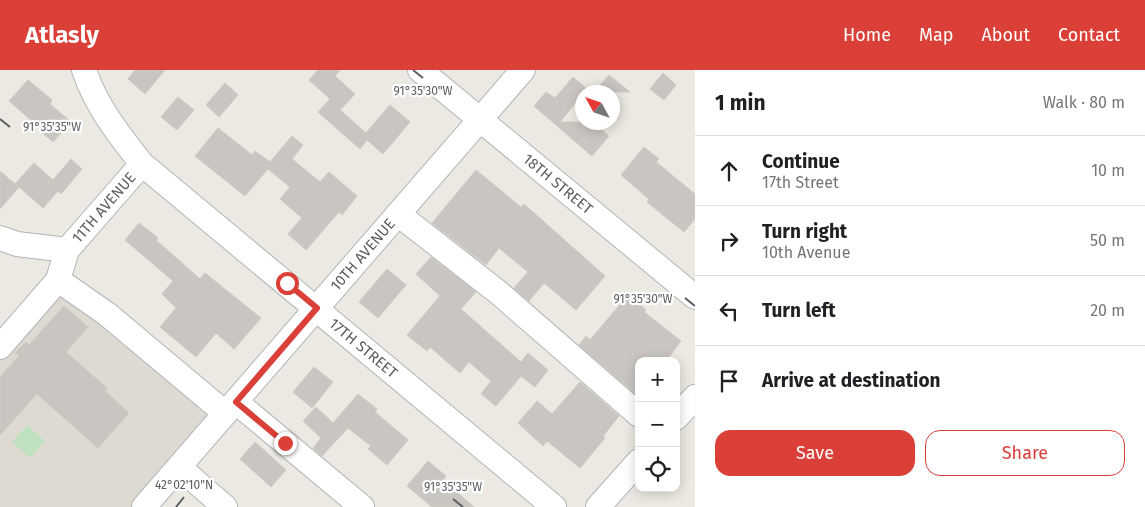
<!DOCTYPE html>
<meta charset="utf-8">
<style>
body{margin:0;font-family:"Fira Sans",sans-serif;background:#f6f6f6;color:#202124}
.controls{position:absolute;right:15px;bottom:15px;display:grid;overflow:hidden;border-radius:10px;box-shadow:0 2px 12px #0003}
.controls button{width:45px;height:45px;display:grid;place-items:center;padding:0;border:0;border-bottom:1px solid #e0e0e0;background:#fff;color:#202124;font:25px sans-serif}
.compass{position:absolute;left:575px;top:15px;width:45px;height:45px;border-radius:50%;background:#fff;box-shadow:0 2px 12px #0003;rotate:310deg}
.stop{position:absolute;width:15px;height:15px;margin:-11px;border:4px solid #da3f38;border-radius:50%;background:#fff}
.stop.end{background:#da3f38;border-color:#fff;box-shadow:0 1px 5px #0008}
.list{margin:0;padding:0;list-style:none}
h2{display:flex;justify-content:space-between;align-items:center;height:65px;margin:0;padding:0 20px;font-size:21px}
h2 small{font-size:16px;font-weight:400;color:#757577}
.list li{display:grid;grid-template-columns:32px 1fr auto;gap:15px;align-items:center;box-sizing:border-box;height:70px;padding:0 20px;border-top:1px solid #e0e0e0}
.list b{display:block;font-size:19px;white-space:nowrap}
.list p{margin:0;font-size:16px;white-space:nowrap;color:#757577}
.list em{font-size:16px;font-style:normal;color:#757577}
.actions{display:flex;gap:10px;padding:15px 20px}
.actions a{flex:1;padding:11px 0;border:1px solid #da3f38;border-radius:15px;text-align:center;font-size:18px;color:#da3f38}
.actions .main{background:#da3f38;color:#fff}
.icon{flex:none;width:28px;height:28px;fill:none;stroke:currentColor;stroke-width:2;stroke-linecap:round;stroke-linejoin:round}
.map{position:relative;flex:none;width:695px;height:437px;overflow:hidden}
header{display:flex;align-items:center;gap:30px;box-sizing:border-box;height:70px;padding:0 25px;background:#da3f38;color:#fff}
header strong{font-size:24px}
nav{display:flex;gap:28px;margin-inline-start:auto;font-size:18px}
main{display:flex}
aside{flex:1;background:#fff}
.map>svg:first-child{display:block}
.education{fill:#dedad2}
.green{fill:#c0e1bf}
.building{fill:#c9c5c0;stroke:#cfcac0}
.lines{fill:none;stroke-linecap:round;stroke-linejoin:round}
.minor-casing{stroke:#b2b4b8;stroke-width:26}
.minor{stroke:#fff;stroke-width:24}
.route{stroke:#da3f38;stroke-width:6}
.ticks{fill:none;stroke:#5a5d61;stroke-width:2}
.labels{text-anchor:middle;stroke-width:4.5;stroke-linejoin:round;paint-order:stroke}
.street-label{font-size:15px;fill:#5a5d61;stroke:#fff}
.ticks-label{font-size:12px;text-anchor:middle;fill:#5a5d61;stroke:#fff;stroke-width:4.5;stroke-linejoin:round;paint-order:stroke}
</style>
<header>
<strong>Atlasly</strong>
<nav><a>Home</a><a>Map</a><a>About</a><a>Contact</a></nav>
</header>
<main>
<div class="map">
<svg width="695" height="437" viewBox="0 0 695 437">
<rect width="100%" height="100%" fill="#ebe9e1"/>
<!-- education -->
<path class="education" d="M 63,220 L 212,342 L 131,437 L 0,437 L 0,291 Z"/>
<!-- green -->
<path class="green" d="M 27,355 L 45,371 L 30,388 L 12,372 Z"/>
<!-- building -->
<path class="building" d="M 135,0 L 165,0 L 145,24 L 128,9 Z
M 318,0 L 340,0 L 335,6 L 355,24 L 340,40 L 366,63 L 390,35 L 410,52 L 383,84 L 367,70 L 360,79 L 318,42 L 330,29 L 309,10 Z
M 663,3 L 676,15 L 664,30 L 650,19 Z
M 609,5 L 630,22 L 594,22 Z
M 573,7 L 587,19 L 582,22 L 582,25 L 560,52 L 606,52 L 601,59 L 609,66 L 592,86 L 534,36 L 546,22 L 555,28 Z
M 28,10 L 52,30 L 50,34 L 71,52 L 53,72 L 40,61 L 42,60 L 9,31 Z
M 225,13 L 238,25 L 219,47 L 206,35 Z
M 178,27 L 194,40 L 177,60 L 161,47 Z
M 218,58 L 252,85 L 255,81 L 270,92 L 292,66 L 303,75 L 292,89 L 320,112 L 329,102 L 357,126 L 342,145 L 339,142 L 306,180 L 288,164 L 302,148 L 280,129 L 290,117 L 268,99 L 245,126 L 195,86 Z
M 644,77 L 659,89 L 656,92 L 695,124 L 695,149 L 684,162 L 647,132 L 649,129 L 621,105 Z
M 71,89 L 82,99 L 61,124 L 58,121 L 43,138 L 19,117 L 0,139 L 0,101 L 15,114 L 34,93 L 53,110 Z
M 476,100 L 521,137 L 524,134 L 605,206 L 576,240 L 544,213 L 529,231 L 514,218 L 528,202 L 499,178 L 486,195 L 432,153 Z
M 139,153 L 158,168 L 156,170 L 200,209 L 205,203 L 261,248 L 234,279 L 216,263 L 196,287 L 160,257 L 176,238 L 162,224 L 173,211 L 125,170 Z
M 431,187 L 476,222 L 461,239 L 521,292 L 528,283 L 548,300 L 535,317 L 521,306 L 496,336 L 481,324 L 491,311 L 469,292 L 460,303 L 430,277 L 427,281 L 407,265 L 440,226 L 416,204 Z
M 387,199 L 406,215 L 378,248 L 359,232 Z
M 628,225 L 646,240 L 644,242 L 681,271 L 666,291 L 639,291 L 639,327 L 579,275 L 586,266 L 590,270 Z
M 64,236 L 88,257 L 66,282 L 107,318 L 105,321 L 129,343 L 98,378 L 37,324 L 0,365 L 0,307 L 19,286 L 15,283 L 26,272 L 29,275 Z
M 314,297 L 333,312 L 312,338 L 293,322 Z
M 580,312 L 619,346 L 603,366 L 605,368 L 580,398 L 547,371 L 543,376 L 518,353 L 537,331 L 552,344 Z
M 358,324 L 377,339 L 375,342 L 408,370 L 387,395 L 368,379 L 371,376 L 348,358 L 322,386 L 313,378 L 321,368 L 303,351 L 316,337 L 333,353 Z
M 255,372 L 286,400 L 271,417 L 240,389 Z
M 428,391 L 446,406 L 443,410 L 474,437 L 432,437 L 407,416 Z"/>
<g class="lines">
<!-- minor casing -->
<g class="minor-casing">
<g id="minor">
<path id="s1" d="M 84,0 C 96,36 119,65 142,94 L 554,437"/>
<path id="s2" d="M 420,0 L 695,227"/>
<path d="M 398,144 L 499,223 L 639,345"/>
<path d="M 0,168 L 17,174 L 67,180"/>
<path d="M 58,210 L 107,244 L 225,343"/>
<path id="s3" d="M 0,277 L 58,210 L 67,180 L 142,94"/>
<path d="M 236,332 L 362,437"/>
<path d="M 676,348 L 695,327"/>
<path d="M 179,397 L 225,437"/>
<path id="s4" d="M 144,437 L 523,0"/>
<path d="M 598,437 L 639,391"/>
</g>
</g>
<!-- minor -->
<use href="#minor" class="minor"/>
</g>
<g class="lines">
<!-- route -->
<path class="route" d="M 285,373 L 236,332 L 317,238 L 287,213"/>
</g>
<!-- ticks -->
<path class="ticks" d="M 413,0 L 423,8M 0,49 L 10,57M 685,228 L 695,236M 453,429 L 463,437M 176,437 L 184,427"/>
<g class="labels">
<!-- street labels -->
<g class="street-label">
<text dy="5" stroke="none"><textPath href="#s2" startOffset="179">18TH STREET</textPath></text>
<text dy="5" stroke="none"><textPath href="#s3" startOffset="176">11TH AVENUE</textPath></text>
<text dy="5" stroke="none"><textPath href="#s4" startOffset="334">10TH AVENUE</textPath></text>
<text dy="5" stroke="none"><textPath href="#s1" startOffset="399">17TH STREET</textPath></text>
</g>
</g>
<g class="ticks-label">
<text x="423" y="25">91°35'30"W</text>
<text x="52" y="61">91°35'35"W</text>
<text x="643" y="233">91°35'30"W</text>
<text x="184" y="419">42°02'10"N</text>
<text x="453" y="421">91°35'35"W</text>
</g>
</svg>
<div class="controls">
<button>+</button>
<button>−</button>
<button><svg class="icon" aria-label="locate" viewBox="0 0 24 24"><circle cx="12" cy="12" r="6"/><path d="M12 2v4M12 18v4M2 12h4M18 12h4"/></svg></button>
</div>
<svg class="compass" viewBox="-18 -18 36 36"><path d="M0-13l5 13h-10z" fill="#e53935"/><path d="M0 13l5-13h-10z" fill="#757577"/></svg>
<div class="stop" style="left:287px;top:213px"></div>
<div class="stop end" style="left:285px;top:373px"></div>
</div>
<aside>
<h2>1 min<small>Walk · 80 m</small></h2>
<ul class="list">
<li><svg class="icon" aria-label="ahead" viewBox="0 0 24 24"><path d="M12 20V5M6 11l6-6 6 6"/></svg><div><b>Continue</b><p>17th Street</p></div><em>10 m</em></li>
<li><svg class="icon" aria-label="right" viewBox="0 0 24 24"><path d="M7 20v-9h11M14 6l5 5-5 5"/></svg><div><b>Turn right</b><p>10th Avenue</p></div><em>50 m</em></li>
<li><svg class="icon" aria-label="left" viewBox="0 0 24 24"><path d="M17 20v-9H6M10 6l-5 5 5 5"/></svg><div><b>Turn left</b></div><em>20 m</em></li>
<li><svg class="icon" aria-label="arrive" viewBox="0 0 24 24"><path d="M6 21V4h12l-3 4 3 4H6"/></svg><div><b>Arrive at destination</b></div></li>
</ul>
<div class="actions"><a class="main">Save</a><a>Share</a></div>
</aside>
</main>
